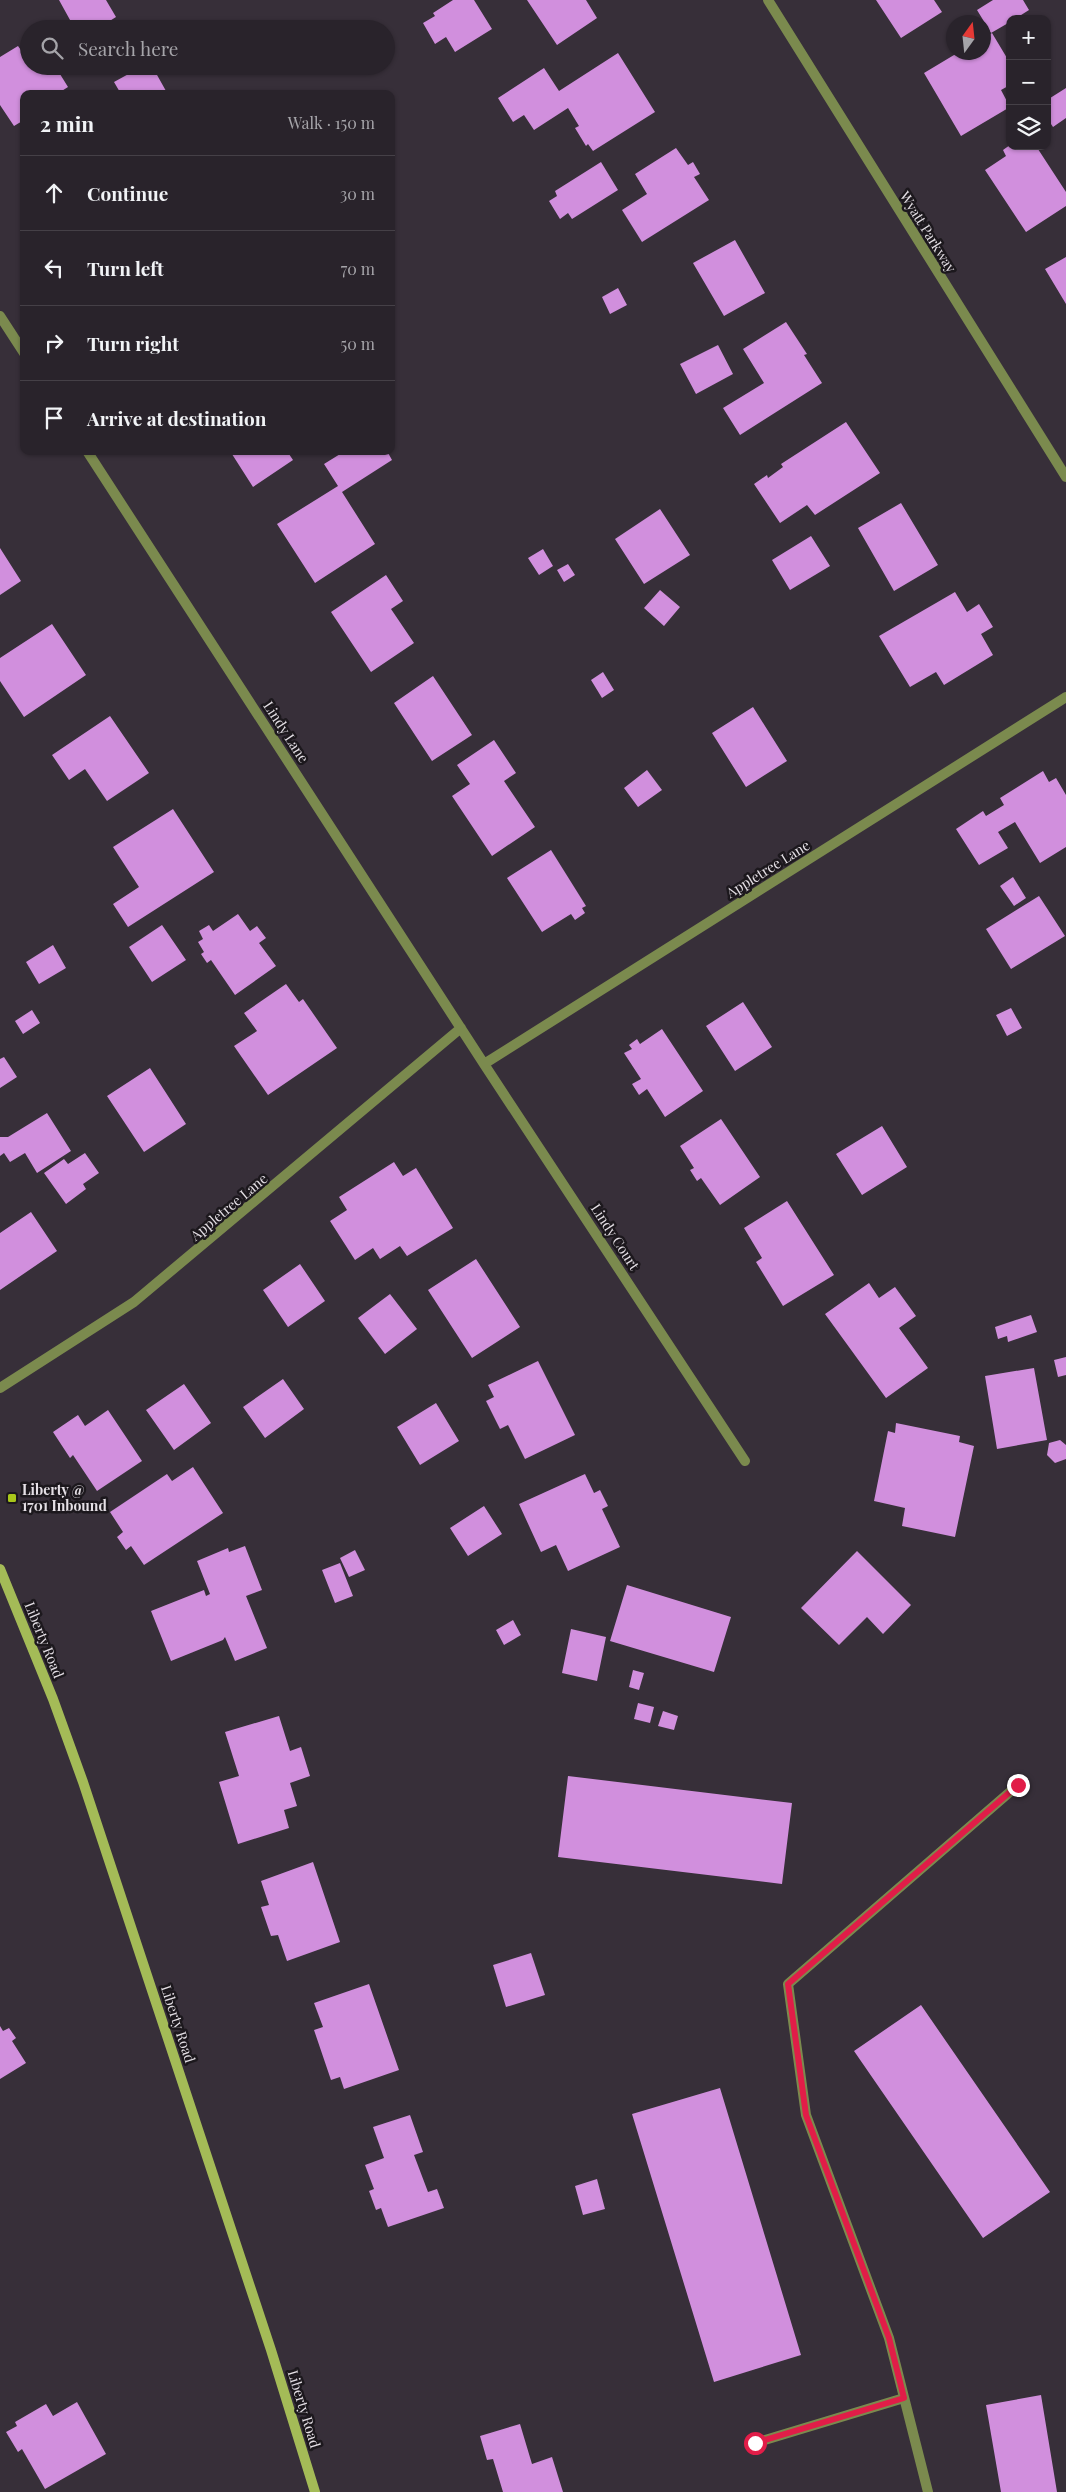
<!DOCTYPE html>
<meta charset="utf-8">
<style>
body{margin:0;font-family:"Playfair Display",serif;background:#352f37;color:#f1f3f6}
.controls{position:absolute;right:15px;top:15px;display:grid;overflow:hidden;border-radius:10px;box-shadow:0 1px 4px #0004}
.controls button{width:45px;height:45px;display:grid;place-items:center;padding:0;border:0;border-bottom:1px solid #454047;background:#29232b;color:#f1f3f6;font:25px sans-serif}
.compass{position:absolute;left:946px;top:15px;width:45px;height:45px;border-radius:50%;background:#29232b;box-shadow:0 1px 4px #0004;rotate:15deg}
.stop{position:absolute;width:15px;height:15px;margin:-11px;border:4px solid #e11d48;border-radius:50%;background:#fff}
.stop.end{background:#e11d48;border-color:#fff;box-shadow:0 1px 5px #0008}
.list{margin:0;padding:0;list-style:none}
h2{display:flex;justify-content:space-between;align-items:center;height:65px;margin:0;padding:0 20px;font-size:21px}
h2 small{font-size:16px;font-weight:400;color:#a5a4a9}
.list li{display:grid;grid-template-columns:32px 1fr auto;gap:15px;align-items:center;box-sizing:border-box;height:75px;padding:0 20px;border-top:1px solid #454047}
.list b{display:block;font-size:19px;white-space:nowrap}
.list em{font-size:16px;font-style:normal;color:#a5a4a9}
.icon{flex:none;width:28px;height:28px;fill:none;stroke:currentColor;stroke-width:2;stroke-linecap:round;stroke-linejoin:round}
.map{position:relative;flex:none;width:1066px;height:2492px;overflow:hidden}
.search{position:absolute;background:#29232b;box-shadow:0 1px 4px #0004;left:20px;top:20px;width:375px;height:55px;display:flex;align-items:center;gap:12px;box-sizing:border-box;padding:0 18px;border-radius:28px;color:#a5a4a9;font-size:19px}
.panel{position:absolute;background:#29232b;box-shadow:0 1px 4px #0004;left:20px;top:90px;width:375px;height:365px;border-radius:10px}
.map>svg:first-child{display:block}
.building{fill:#d18fdd}
.lines{fill:none;stroke-linecap:round;stroke-linejoin:round}
.lane{stroke:#7b8a4e;stroke-width:10}
.street{stroke:#7b8a4e;stroke-width:10}
.secondary{stroke:#a4bb57;stroke-width:10}
.route{stroke:#e11d48;stroke-width:6}
.poi-dot{fill:#a9c71b;stroke:#1c181d;stroke-width:2}
.labels{text-anchor:middle;stroke-width:5;stroke-linejoin:round;paint-order:stroke}
.street-label{font-size:14px;fill:#e5e0e6;stroke:#1c181d}
.poi-label{font-size:14px;font-weight:bold;fill:#e5e0e6;stroke:#1c181d;text-anchor:start}
</style>
<div class="map">
<svg width="1066" height="2492" viewBox="0 0 1066 2492">
<rect width="100%" height="100%" fill="#372f39"/>
<!-- building -->
<path class="building" d="M 59,0 L 106,0 L 116,17 L 97,29 L 75,29 Z
M 453,0 L 474,0 L 492,29 L 455,52 L 446,37 L 435,44 L 423,23 L 435,16 L 433,13 Z
M 527,0 L 586,0 L 597,18 L 557,45 Z
M 876,0 L 934,0 L 942,12 L 901,38 Z
M 993,0 L 1023,0 L 1029,10 L 1015,19 L 1010,19 L 1010,22 L 991,33 L 977,10 Z
M 992,33 L 1010,63 L 1010,85 L 1001,90 L 1010,107 L 961,136 L 924,73 L 959,52 L 984,52 L 984,38 Z
M 18,46 L 29,61 L 29,66 L 32,66 L 36,72 L 44,66 L 55,66 L 68,87 L 57,94 L 24,94 L 24,120 L 14,126 L 0,105 L 0,57 Z
M 618,53 L 655,112 L 593,151 L 588,144 L 586,146 L 575,128 L 579,126 L 568,108 L 534,130 L 524,115 L 513,122 L 498,98 L 544,68 L 559,91 Z
M 143,66 L 152,66 L 166,91 L 162,94 L 121,94 L 114,82 Z
M 1066,88 L 1066,118 L 1053,127 L 1047,118 L 1047,100 Z
M 1010,145 L 1016,146 L 1018,149 L 1023,146 L 1036,146 L 1066,192 L 1066,206 L 1026,232 L 985,170 L 1006,156 L 1003,150 Z
M 676,148 L 688,165 L 693,162 L 700,174 L 694,177 L 709,200 L 642,242 L 622,210 L 647,194 L 635,174 Z
M 601,162 L 618,190 L 572,219 L 568,213 L 560,219 L 549,201 L 557,196 L 555,191 Z
M 735,240 L 765,293 L 724,316 L 693,263 Z
M 1066,257 L 1066,304 L 1045,269 Z
M 618,288 L 627,305 L 610,314 L 602,297 Z
M 786,322 L 807,354 L 804,355 L 822,383 L 740,435 L 723,408 L 764,383 L 743,349 Z
M 718,345 L 733,374 L 696,394 L 680,364 Z
M 846,422 L 880,473 L 815,515 L 807,505 L 780,523 L 754,484 L 767,475 L 768,478 L 783,467 L 781,464 Z
M 230,451 L 287,451 L 293,460 L 253,487 Z
M 345,451 L 387,451 L 392,460 L 342,492 L 375,544 L 315,583 L 277,524 L 338,486 L 324,464 Z
M 901,503 L 938,565 L 894,591 L 858,528 Z
M 660,509 L 690,555 L 644,584 L 615,539 Z
M 811,536 L 830,566 L 790,590 L 772,560 Z
M 0,548 L 21,581 L 0,595 Z
M 543,549 L 553,566 L 539,575 L 528,558 Z
M 568,564 L 575,575 L 564,582 L 557,570 Z
M 386,575 L 403,601 L 391,609 L 414,643 L 371,672 L 331,612 Z
M 660,590 L 680,607 L 664,626 L 644,608 Z
M 955,592 L 967,612 L 979,604 L 993,627 L 981,634 L 993,655 L 944,685 L 936,672 L 910,687 L 879,636 Z
M 52,624 L 86,675 L 24,717 L 0,681 L 0,658 Z
M 603,672 L 614,690 L 602,698 L 591,680 Z
M 433,676 L 472,735 L 432,761 L 394,703 Z
M 753,707 L 787,761 L 746,787 L 712,733 Z
M 110,716 L 149,773 L 107,801 L 85,769 L 69,780 L 52,755 Z
M 494,740 L 516,773 L 504,781 L 535,827 L 492,856 L 452,796 L 470,784 L 457,765 Z
M 647,770 L 662,790 L 638,807 L 624,788 Z
M 1043,771 L 1049,782 L 1056,778 L 1066,795 L 1066,847 L 1040,863 L 1015,822 L 998,832 L 1008,848 L 979,865 L 956,829 L 983,811 L 986,816 L 1004,805 L 1000,798 Z
M 173,809 L 214,872 L 128,927 L 113,904 L 139,887 L 113,847 Z
M 551,850 L 586,906 L 582,908 L 585,913 L 575,920 L 571,914 L 542,932 L 507,878 Z
M 1013,877 L 1026,898 L 1014,906 L 1000,886 Z
M 1039,896 L 1065,936 L 1011,969 L 986,929 Z
M 238,914 L 250,931 L 257,926 L 266,938 L 259,943 L 276,966 L 235,995 L 211,960 L 207,963 L 201,954 L 204,952 L 198,942 L 203,939 L 199,931 L 209,925 L 213,931 Z
M 162,925 L 186,960 L 152,982 L 129,947 Z
M 53,945 L 66,968 L 39,984 L 26,962 Z
M 286,984 L 299,1002 L 303,999 L 337,1048 L 268,1095 L 234,1046 L 257,1031 L 244,1013 Z
M 743,1002 L 772,1047 L 735,1071 L 706,1026 Z
M 1011,1008 L 1022,1028 L 1007,1036 L 996,1015 Z
M 32,1010 L 40,1023 L 23,1034 L 15,1021 Z
M 662,1029 L 703,1091 L 665,1117 L 647,1089 L 639,1095 L 632,1084 L 641,1079 L 624,1053 L 632,1049 L 629,1045 L 637,1039 L 640,1044 Z
M 4,1057 L 17,1077 L 0,1088 L 0,1059 Z
M 150,1068 L 186,1124 L 144,1152 L 107,1096 Z
M 47,1113 L 71,1151 L 37,1173 L 25,1153 L 10,1162 L 4,1153 L 0,1156 L 0,1137 L 8,1137 Z
M 721,1119 L 760,1177 L 720,1205 L 701,1178 L 697,1181 L 690,1170 L 694,1168 L 680,1146 Z
M 882,1126 L 907,1167 L 862,1195 L 836,1154 Z
M 85,1153 L 99,1173 L 83,1184 L 86,1189 L 66,1204 L 44,1173 L 64,1159 L 68,1164 Z
M 394,1162 L 403,1176 L 416,1168 L 453,1228 L 407,1256 L 400,1246 L 380,1259 L 373,1248 L 355,1260 L 330,1221 L 347,1210 L 339,1197 Z
M 787,1201 L 834,1275 L 783,1306 L 756,1262 L 762,1258 L 744,1228 Z
M 31,1212 L 57,1251 L 0,1290 L 0,1233 Z
M 476,1259 L 520,1327 L 472,1358 L 428,1290 Z
M 300,1264 L 325,1301 L 288,1327 L 263,1290 Z
M 869,1283 L 879,1298 L 895,1287 L 916,1316 L 899,1328 L 928,1368 L 886,1398 L 825,1314 Z
M 390,1294 L 417,1329 L 385,1354 L 358,1318 Z
M 1031,1315 L 1037,1332 L 1008,1342 L 1007,1336 L 998,1339 L 995,1327 Z
M 1066,1357 L 1066,1375 L 1058,1377 L 1054,1360 Z
M 538,1361 L 575,1435 L 525,1459 L 508,1425 L 500,1429 L 486,1401 L 494,1397 L 488,1385 Z
M 1034,1368 L 1047,1440 L 997,1449 L 985,1376 Z
M 283,1379 L 304,1409 L 265,1438 L 243,1407 Z
M 184,1384 L 211,1423 L 174,1450 L 146,1410 Z
M 436,1403 L 459,1441 L 420,1465 L 397,1427 Z
M 108,1410 L 142,1461 L 97,1491 L 73,1455 L 70,1458 L 53,1432 L 78,1415 L 85,1426 Z
M 896,1423 L 960,1436 L 959,1442 L 974,1446 L 955,1537 L 902,1526 L 905,1508 L 874,1501 L 888,1431 L 895,1433 Z
M 1060,1440 L 1066,1445 L 1066,1459 L 1055,1463 L 1047,1455 L 1049,1443 Z
M 193,1467 L 223,1513 L 144,1565 L 131,1546 L 126,1550 L 117,1537 L 123,1532 L 110,1512 L 167,1474 L 172,1481 Z
M 585,1474 L 594,1493 L 600,1490 L 608,1506 L 602,1509 L 620,1547 L 568,1571 L 556,1545 L 541,1552 L 519,1504 Z
M 484,1506 L 502,1534 L 468,1556 L 450,1528 Z
M 245,1546 L 262,1590 L 246,1596 L 267,1648 L 235,1661 L 225,1637 L 223,1640 L 171,1661 L 151,1611 L 204,1590 L 206,1596 L 210,1594 L 197,1561 L 228,1548 L 229,1552 Z
M 355,1550 L 365,1570 L 349,1577 L 340,1558 Z
M 857,1551 L 911,1605 L 883,1634 L 867,1617 L 839,1645 L 801,1608 Z
M 340,1563 L 353,1596 L 335,1603 L 322,1570 Z
M 627,1585 L 731,1617 L 714,1672 L 610,1641 Z
M 513,1620 L 521,1635 L 504,1645 L 496,1630 Z
M 571,1629 L 606,1637 L 597,1681 L 562,1673 Z
M 633,1670 L 644,1673 L 639,1690 L 629,1687 Z
M 638,1703 L 654,1707 L 650,1723 L 634,1719 Z
M 663,1711 L 678,1716 L 674,1730 L 658,1726 Z
M 279,1716 L 290,1751 L 301,1747 L 310,1776 L 290,1783 L 297,1806 L 284,1810 L 289,1828 L 238,1844 L 219,1782 L 239,1776 L 225,1732 Z
M 568,1776 L 792,1803 L 782,1884 L 558,1857 Z
M 313,1862 L 340,1942 L 287,1961 L 278,1935 L 271,1936 L 261,1907 L 269,1905 L 261,1881 Z
M 531,1953 L 545,1995 L 506,2007 L 493,1965 Z
M 369,1984 L 399,2070 L 344,2089 L 340,2077 L 331,2080 L 314,2030 L 323,2027 L 314,2003 Z
M 921,2005 L 1050,2192 L 983,2238 L 854,2051 Z
M 0,2026 L 3,2031 L 9,2028 L 16,2038 L 12,2041 L 26,2063 L 0,2079 Z
M 720,2088 L 801,2355 L 714,2382 L 632,2114 Z
M 410,2115 L 423,2152 L 414,2155 L 428,2192 L 437,2189 L 444,2208 L 388,2227 L 381,2208 L 376,2210 L 369,2191 L 374,2189 L 365,2165 L 384,2158 L 373,2127 Z
M 597,2179 L 605,2209 L 583,2215 L 575,2186 Z
M 1041,2395 L 1057,2492 L 1001,2492 L 986,2405 Z
M 77,2402 L 106,2454 L 45,2489 L 22,2449 L 18,2452 L 6,2432 L 17,2426 L 15,2422 L 46,2404 L 53,2416 Z
M 520,2424 L 532,2464 L 552,2457 L 563,2492 L 503,2492 L 493,2459 L 487,2460 L 480,2436 Z"/>
<g class="lines">
<!-- lane -->
<path class="lane" d="M 755,2443 L 904,2398
M 928,2492 L 889,2338 L 806,2115 L 788,1984 L 1018,1785"/>
<!-- street -->
<path class="street" d="M 768,0 L 1066,477
M 0,316 L 24,353
M 87,451 L 484,1064 L 745,1461
M 484,1064 L 1066,697
M 0,1388 L 134,1302 L 461,1028"/>
<!-- secondary -->
<path class="secondary" d="M 0,1569 L 53,1699 L 83,1782 L 271,2350 L 315,2492"/>
</g>
<g class="lines">
<!-- route -->
<path class="route" d="M 755,2443 L 904,2398 L 889,2338 L 806,2115 L 788,1984 L 1018,1785"/>
</g>
<!-- markers -->
<rect class="poi-dot" x="7" y="1493" width="10" height="10" rx="2.5"/>
<g class="labels">
<!-- street labels -->
<g class="street-label">
<text transform="translate(928 232) rotate(58)" y="5">Wyatt Parkway</text>
<text transform="translate(286 732) rotate(57)" y="5">Lindy Lane</text>
<text transform="translate(768 869) rotate(-32)" y="5">Appletree Lane</text>
<text transform="translate(229 1207) rotate(-40)" y="5">Appletree Lane</text>
<text transform="translate(615 1237) rotate(57)" y="5">Lindy Court</text>
<text transform="translate(44 1640) rotate(68)" y="5">Liberty Road</text>
<text transform="translate(178 2024) rotate(72)" y="5">Liberty Road</text>
<text transform="translate(304 2409) rotate(73)" y="5">Liberty Road</text>
</g>
<!-- poi labels -->
<g class="poi-label">
<text x="22" y="1495">Liberty @<tspan x="22" dy="16">1701 Inbound</tspan></text>
</g>
</g>
</svg>
<div class="controls">
<button>+</button>
<button>−</button>
<button><svg class="icon" aria-label="layers" viewBox="0 0 24 24"><path d="M12 4l9 5-9 5-9-5zM3 14l9 5 9-5"/></svg></button>
</div>
<svg class="compass" viewBox="-18 -18 36 36"><path d="M0-13l5 13h-10z" fill="#e53935"/><path d="M0 13l5-13h-10z" fill="#a5a4a9"/></svg>
<div class="stop" style="left:755px;top:2443px"></div>
<div class="stop end" style="left:1018px;top:1785px"></div>
<div class="search"><svg class="icon" aria-label="search" viewBox="0 0 24 24"><circle cx="10" cy="10" r="6"/><path d="M15 15l6 6"/></svg>Search here</div>
<section class="panel">
<h2>2 min<small>Walk · 150 m</small></h2>
<ul class="list">
<li><svg class="icon" aria-label="ahead" viewBox="0 0 24 24"><path d="M12 20V5M6 11l6-6 6 6"/></svg><div><b>Continue</b></div><em>30 m</em></li>
<li><svg class="icon" aria-label="left" viewBox="0 0 24 24"><path d="M17 20v-9H6M10 6l-5 5 5 5"/></svg><div><b>Turn left</b></div><em>70 m</em></li>
<li><svg class="icon" aria-label="right" viewBox="0 0 24 24"><path d="M7 20v-9h11M14 6l5 5-5 5"/></svg><div><b>Turn right</b></div><em>50 m</em></li>
<li><svg class="icon" aria-label="arrive" viewBox="0 0 24 24"><path d="M6 21V4h12l-3 4 3 4H6"/></svg><div><b>Arrive at destination</b></div></li>
</ul>
</section>
</div>
